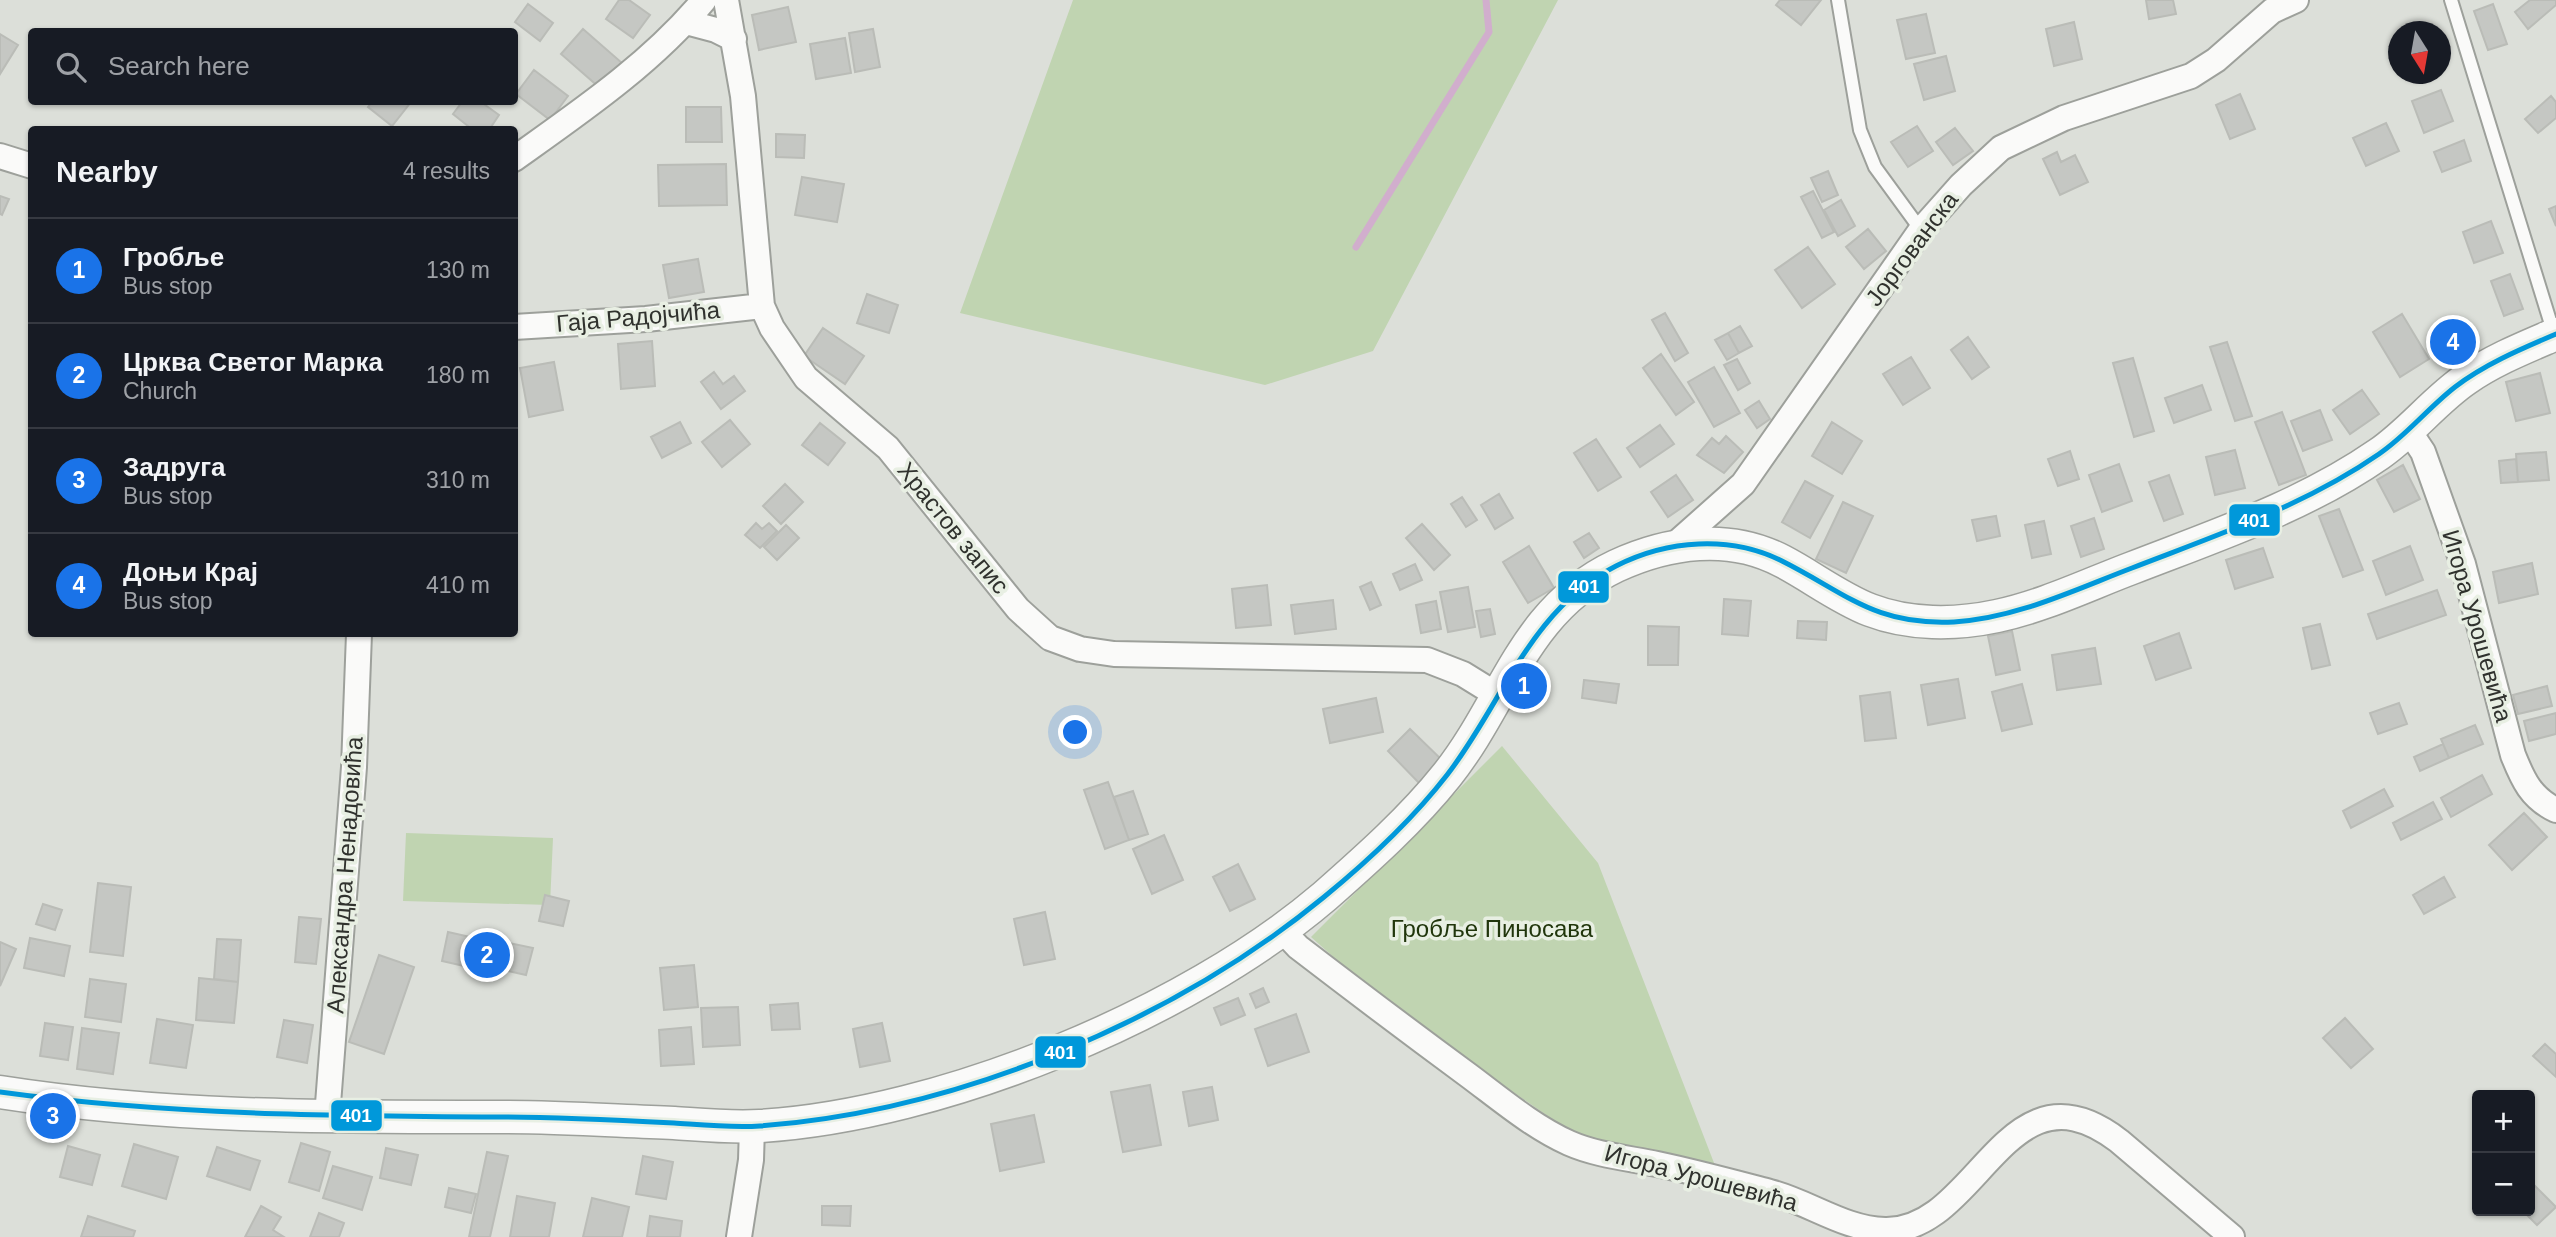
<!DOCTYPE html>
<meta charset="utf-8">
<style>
body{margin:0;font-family:Helvetica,sans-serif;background:#20242c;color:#f1f3f6}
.controls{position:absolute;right:21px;bottom:21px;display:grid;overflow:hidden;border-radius:7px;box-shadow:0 2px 5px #0004}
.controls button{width:63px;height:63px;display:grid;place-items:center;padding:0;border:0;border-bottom:2px solid #363941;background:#171b24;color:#f1f3f6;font:35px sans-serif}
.compass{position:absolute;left:2388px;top:21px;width:63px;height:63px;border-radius:50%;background:#171b24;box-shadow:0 2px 5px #0004;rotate:169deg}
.you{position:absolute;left:1076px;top:733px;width:24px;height:24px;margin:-18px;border:5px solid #fff;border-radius:50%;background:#1a73e8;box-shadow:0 0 0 10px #1a73e833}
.badge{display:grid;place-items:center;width:46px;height:46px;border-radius:50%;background:#1a73e8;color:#fff;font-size:23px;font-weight:700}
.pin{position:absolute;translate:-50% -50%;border:4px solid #fff;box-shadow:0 2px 7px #0006}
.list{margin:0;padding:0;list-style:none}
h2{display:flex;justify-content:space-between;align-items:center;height:91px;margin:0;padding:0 28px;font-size:30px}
h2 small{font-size:23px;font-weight:400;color:#9ea1a6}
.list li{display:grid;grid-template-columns:46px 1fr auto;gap:21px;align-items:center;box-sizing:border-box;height:105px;padding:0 28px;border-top:2px solid #363941}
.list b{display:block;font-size:26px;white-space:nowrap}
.list p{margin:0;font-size:23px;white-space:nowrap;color:#9ea1a6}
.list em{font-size:23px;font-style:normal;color:#9ea1a6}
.icon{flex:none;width:38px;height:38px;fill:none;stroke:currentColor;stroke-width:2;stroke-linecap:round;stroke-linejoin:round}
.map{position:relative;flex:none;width:2556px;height:1237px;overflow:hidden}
.search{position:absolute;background:#171b24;box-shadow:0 2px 5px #0004;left:28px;top:28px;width:490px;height:77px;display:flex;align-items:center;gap:18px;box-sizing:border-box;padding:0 24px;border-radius:7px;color:#9ea1a6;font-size:26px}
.panel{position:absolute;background:#171b24;box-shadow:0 2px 5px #0004;left:28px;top:126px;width:490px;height:511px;border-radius:7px}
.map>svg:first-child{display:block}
.green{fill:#c0d4b1}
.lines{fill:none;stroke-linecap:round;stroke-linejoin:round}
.stream{stroke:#d1aecd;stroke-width:7}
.building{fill:#c5c7c3;stroke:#babcb7;stroke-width:2}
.service-casing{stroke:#9da09b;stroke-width:16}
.minor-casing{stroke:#9da09b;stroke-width:28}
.tertiary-casing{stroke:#9da09b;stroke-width:35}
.service{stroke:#fafaf9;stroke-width:12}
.minor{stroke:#fafaf9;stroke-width:24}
.tertiary{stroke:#fafaf9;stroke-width:32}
.bus-1-casing{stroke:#e8efe3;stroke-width:10}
.bus-1{stroke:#0098da;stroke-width:5}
.labels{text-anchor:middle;stroke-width:7;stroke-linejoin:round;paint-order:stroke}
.street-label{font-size:24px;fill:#30322e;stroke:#e8efe3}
.park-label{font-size:24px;fill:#21360c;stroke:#e8efe3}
.line-badge{stroke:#e8efe3;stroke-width:2.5}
.badge-label{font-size:19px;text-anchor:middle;font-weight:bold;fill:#fff}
</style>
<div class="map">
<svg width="2556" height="1237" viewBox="0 0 2556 1237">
<rect width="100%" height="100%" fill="#dcdfd9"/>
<!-- green -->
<path class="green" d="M 1073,0 L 1558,0 L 1373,351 L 1265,385 L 960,313 Z
M 1502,746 L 1598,863 L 1716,1168 L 1627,1152 L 1562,1126 L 1385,1003 L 1311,937 Z
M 406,833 L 553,838 L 550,905 L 403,901 Z"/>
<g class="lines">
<!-- stream -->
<path class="stream" d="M 1356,247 L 1489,32 L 1486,0"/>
</g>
<!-- building -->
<path class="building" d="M 619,0 L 629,0 L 650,15 L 633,38 L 606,19 Z
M 1780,0 L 1821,0 L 1801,25 L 1776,5 Z
M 2146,0 L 2173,0 L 2176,14 L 2149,19 Z
M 2530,0 L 2556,0 L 2556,5 L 2528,29 L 2515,12 Z
M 528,4 L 553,23 L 540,41 L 515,22 Z
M 2493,4 L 2507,44 L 2488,50 L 2474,11 Z
M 788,7 L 796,42 L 759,50 L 752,15 Z
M 1926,14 L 1935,53 L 1906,59 L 1897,20 Z
M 2074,22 L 2082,59 L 2054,66 L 2046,29 Z
M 583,29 L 622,63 L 600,88 L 561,54 Z
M 873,29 L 880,67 L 855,72 L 849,33 Z
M 0,34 L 18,45 L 0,74 Z
M 845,38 L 851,73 L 816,79 L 810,44 Z
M 1946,56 L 1955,91 L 1924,100 L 1914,64 Z
M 534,70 L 568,96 L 550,120 L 516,94 Z
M 2404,74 L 2422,74 L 2406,80 Z
M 2441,90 L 2453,121 L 2424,133 L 2412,101 Z
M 2240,94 L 2255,129 L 2230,139 L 2216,105 Z
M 2551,96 L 2556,102 L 2556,118 L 2538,133 L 2525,119 Z
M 372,102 L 411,102 L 392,126 L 368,107 Z
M 462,102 L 481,102 L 499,115 L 489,130 L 473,130 L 453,114 Z
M 686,107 L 721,107 L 722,142 L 686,142 Z
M 2386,123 L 2399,151 L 2366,166 L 2353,138 Z
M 1917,126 L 1933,151 L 1908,167 L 1891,142 Z
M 1955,128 L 1973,151 L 1953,165 L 1936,142 Z
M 776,134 L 805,135 L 804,158 L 776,157 Z
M 2464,140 L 2471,161 L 2442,172 L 2434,152 Z
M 2057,152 L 2061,162 L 2075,155 L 2088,182 L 2060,195 L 2043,159 Z
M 726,164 L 727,205 L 659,206 L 658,165 Z
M 1828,171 L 1838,195 L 1822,202 L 1811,178 Z
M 802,177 L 844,184 L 837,222 L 795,215 Z
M 1813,191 L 1834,232 L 1822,238 L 1801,197 Z
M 0,196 L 9,199 L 2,215 L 0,214 Z
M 1841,200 L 1855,226 L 1838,236 L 1824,210 Z
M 2556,206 L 2556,226 L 2549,209 Z
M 2491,221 L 2503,253 L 2474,263 L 2463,232 Z
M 1868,229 L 1886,251 L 1864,269 L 1846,247 Z
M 1808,247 L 1835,284 L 1802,308 L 1775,270 Z
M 698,259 L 704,292 L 669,298 L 663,265 Z
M 2510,274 L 2523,309 L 2504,316 L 2491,281 Z
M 867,294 L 898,305 L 889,333 L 857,323 Z
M 1665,313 L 1688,353 L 1675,361 L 1652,320 Z
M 2402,314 L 2429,359 L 2400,377 L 2373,332 Z
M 1740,326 L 1752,346 L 1739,353 L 1728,333 Z
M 823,328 L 864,356 L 845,384 L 804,356 Z
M 1728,333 L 1739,353 L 1727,360 L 1715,340 Z
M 1968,337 L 1989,367 L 1972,379 L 1951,350 Z
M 652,341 L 655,386 L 621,389 L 618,344 Z
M 2227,342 L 2252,416 L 2235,421 L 2210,347 Z
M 1661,354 L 1694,402 L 1676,415 L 1643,368 Z
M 1911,357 L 1930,388 L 1903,405 L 1883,374 Z
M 2133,358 L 2154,431 L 2134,437 L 2113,363 Z
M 1737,359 L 1750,383 L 1738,390 L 1724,365 Z
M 554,362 L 563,410 L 529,417 L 520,368 Z
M 1714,367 L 1740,413 L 1714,427 L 1688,382 Z
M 714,372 L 723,384 L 734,376 L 745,391 L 721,409 L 701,382 Z
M 2540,373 L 2550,413 L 2516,421 L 2506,382 Z
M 2202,385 L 2211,410 L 2174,423 L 2165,398 Z
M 2362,390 L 2379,414 L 2350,434 L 2333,410 Z
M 1759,401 L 1770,419 L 1757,428 L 1745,410 Z
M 2320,410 L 2332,440 L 2303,451 L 2291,421 Z
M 2282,412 L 2306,475 L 2279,485 L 2255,422 Z
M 730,420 L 750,444 L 722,467 L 702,442 Z
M 680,422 L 691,443 L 662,458 L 651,437 Z
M 1832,422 L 1862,441 L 1842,474 L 1812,456 Z
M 820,423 L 845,443 L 828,465 L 802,445 Z
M 1660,425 L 1674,444 L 1640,467 L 1627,448 Z
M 1726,436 L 1743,452 L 1724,473 L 1697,455 L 1712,438 L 1719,444 Z
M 1596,439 L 1621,477 L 1598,491 L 1574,453 Z
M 2235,450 L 2245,488 L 2215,495 L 2206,457 Z
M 2070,451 L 2079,479 L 2058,486 L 2048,459 Z
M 2546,452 L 2549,480 L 2518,482 L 2516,454 Z
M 2516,459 L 2518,482 L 2501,483 L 2499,461 Z
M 2119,464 L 2132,501 L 2102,512 L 2089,475 Z
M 2403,465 L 2420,499 L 2394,512 L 2377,480 Z
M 1676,475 L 1693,500 L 1668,517 L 1651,492 Z
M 2169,475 L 2183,514 L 2164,521 L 2149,482 Z
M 1805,481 L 1833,496 L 1810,538 L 1782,522 Z
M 785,484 L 803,502 L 781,524 L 763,506 Z
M 1499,494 L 1513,518 L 1495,529 L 1481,505 Z
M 1462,497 L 1477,520 L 1466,527 L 1451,504 Z
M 1843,502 L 1873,516 L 1846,573 L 1816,559 Z
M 2339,509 L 2363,570 L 2343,577 L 2319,516 Z
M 1996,516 L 2000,536 L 1977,541 L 1972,520 Z
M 2094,518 L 2104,549 L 2081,557 L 2071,526 Z
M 2044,521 L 2051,554 L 2032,558 L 2025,525 Z
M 756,523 L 762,529 L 769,523 L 777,531 L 760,548 L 745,535 Z
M 1422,524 L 1450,555 L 1434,570 L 1406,538 Z
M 786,525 L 799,538 L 777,560 L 764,547 Z
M 1589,533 L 1599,548 L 1584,558 L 1574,542 Z
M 1529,546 L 1554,588 L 1528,603 L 1503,562 Z
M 2410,546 L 2423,580 L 2386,595 L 2373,561 Z
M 2263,548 L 2273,577 L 2235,589 L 2226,560 Z
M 2532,563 L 2538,594 L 2499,603 L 2493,572 Z
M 1415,564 L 1422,580 L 1400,590 L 1393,574 Z
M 1371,582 L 1381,605 L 1370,610 L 1360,587 Z
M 1267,585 L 1271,625 L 1236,628 L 1232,589 Z
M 1468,587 L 1475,627 L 1448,632 L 1440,592 Z
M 2437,590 L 2446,615 L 2377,639 L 2368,614 Z
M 1724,599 L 1751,601 L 1748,636 L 1722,634 Z
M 1333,600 L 1336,629 L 1295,634 L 1291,605 Z
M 1436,601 L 1441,629 L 1421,633 L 1416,605 Z
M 1490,609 L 1495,634 L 1481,637 L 1476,611 Z
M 1798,621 L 1827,622 L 1826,640 L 1797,638 Z
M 2320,624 L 2330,665 L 2312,669 L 2303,628 Z
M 1648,626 L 1679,627 L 1678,665 L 1648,665 Z
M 2012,631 L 2020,670 L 1996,675 L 1988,636 Z
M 2179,633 L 2191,668 L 2156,680 L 2144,646 Z
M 2095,648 L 2101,684 L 2057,690 L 2052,655 Z
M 1958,679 L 1965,718 L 1928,725 L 1921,685 Z
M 1584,680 L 1619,684 L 1616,703 L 1582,698 Z
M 2022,684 L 2032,724 L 2002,731 L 1992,692 Z
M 2547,686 L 2552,706 L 2518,714 L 2513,695 Z
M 1890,692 L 1896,738 L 1865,741 L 1860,696 Z
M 1376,698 L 1383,732 L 1330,743 L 1323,709 Z
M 2399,703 L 2407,724 L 2378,734 L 2370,713 Z
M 2556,713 L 2556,734 L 2529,741 L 2524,721 Z
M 2475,725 L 2483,744 L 2449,758 L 2441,739 Z
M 1410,729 L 1444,762 L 1421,785 L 1388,751 Z
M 2443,744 L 2449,758 L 2420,771 L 2414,757 Z
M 2482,775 L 2492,794 L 2451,817 L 2441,798 Z
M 1108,782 L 1129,840 L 1105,849 L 1084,790 Z
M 2384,789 L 2393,806 L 2351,828 L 2343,811 Z
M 1133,791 L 1148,834 L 1129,840 L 1114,797 Z
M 2433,802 L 2442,819 L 2401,840 L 2393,823 Z
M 2524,813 L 2547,837 L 2512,870 L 2489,845 Z
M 1164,835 L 1183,880 L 1152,894 L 1133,849 Z
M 1238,864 L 1255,899 L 1230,911 L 1213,877 Z
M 2444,877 L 2455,897 L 2424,914 L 2413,895 Z
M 98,883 L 131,887 L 123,956 L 90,952 Z
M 545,895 L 569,901 L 563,926 L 539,921 Z
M 43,904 L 62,910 L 55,930 L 36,924 Z
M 1045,912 L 1055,959 L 1024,965 L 1014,919 Z
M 299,917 L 321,919 L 316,964 L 295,962 Z
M 448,932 L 470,937 L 477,933 L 492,933 L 504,942 L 533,948 L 526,975 L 503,970 L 490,978 L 482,978 L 469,972 L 464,966 L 442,961 Z
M 30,938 L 70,946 L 64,976 L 24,968 Z
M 217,939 L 241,940 L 238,982 L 214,979 Z
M 0,942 L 16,949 L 0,986 Z
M 379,955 L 414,967 L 384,1054 L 349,1042 Z
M 694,965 L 698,1007 L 664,1010 L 660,968 Z
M 199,978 L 238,982 L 234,1023 L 196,1020 Z
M 90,979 L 126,984 L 121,1022 L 85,1017 Z
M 1263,988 L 1269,1002 L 1256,1008 L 1250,994 Z
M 1238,998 L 1245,1015 L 1221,1025 L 1214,1008 Z
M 798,1003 L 800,1029 L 772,1030 L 770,1005 Z
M 738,1007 L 740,1045 L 703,1047 L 701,1008 Z
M 1296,1014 L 1309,1052 L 1268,1066 L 1255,1029 Z
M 2345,1018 L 2373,1049 L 2351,1068 L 2323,1038 Z
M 157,1019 L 193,1025 L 186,1068 L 150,1063 Z
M 284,1020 L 313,1025 L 307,1063 L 277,1057 Z
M 45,1023 L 73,1027 L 68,1060 L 40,1056 Z
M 882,1023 L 890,1061 L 860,1067 L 853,1029 Z
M 691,1027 L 694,1064 L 661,1066 L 659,1030 Z
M 82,1028 L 119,1033 L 113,1074 L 77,1069 Z
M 2545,1044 L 2556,1054 L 2556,1077 L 2533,1056 Z
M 1150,1085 L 1161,1145 L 1123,1152 L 1111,1092 Z
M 1212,1087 L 1218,1120 L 1189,1126 L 1183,1092 Z
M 1034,1115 L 1044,1162 L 1000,1171 L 991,1124 Z
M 301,1143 L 330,1152 L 319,1191 L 289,1182 Z
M 134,1144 L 178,1157 L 166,1199 L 122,1186 Z
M 68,1146 L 100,1155 L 92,1185 L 60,1177 Z
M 217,1147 L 260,1161 L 250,1190 L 207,1176 Z
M 386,1148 L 418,1155 L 411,1185 L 380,1178 Z
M 487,1152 L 508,1156 L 490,1237 L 469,1237 Z
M 643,1156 L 673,1162 L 666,1199 L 636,1194 Z
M 333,1166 L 372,1177 L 362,1210 L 323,1198 Z
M 2530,1181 L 2556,1207 L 2537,1225 L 2523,1211 L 2530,1211 Z
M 449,1188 L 476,1194 L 471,1213 L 445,1207 Z
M 517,1196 L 555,1203 L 549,1237 L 510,1237 Z
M 592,1198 L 629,1207 L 622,1237 L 583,1237 Z
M 261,1206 L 281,1217 L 273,1230 L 284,1237 L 245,1237 Z
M 822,1206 L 851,1206 L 850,1226 L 822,1225 Z
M 319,1213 L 344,1223 L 339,1237 L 310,1237 Z
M 88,1216 L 135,1231 L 133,1237 L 81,1237 Z
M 650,1216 L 682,1221 L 680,1237 L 647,1237 Z"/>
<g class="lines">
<!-- service casing -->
<g class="service-casing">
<path id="service" d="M 1838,0 L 1860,130 L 1875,167 L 1921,230
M 2451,0 L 2554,334"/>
</g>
<!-- minor casing -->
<g class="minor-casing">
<path id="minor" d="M 726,0 L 743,96 L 762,306 L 772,328 L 806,378 L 888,448 L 1018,609 L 1050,638 L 1080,649 L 1114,654 L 1427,660 L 1463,674 L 1497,695
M 686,22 L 716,30 L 734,39
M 0,156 L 32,166
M 514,159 C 580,112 652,63 704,0
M 514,327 L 646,319 L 762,306
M 2409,431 L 2423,452 L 2463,564 L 2513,755 C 2523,780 2531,798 2556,810
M 1671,548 L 1743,484 L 1921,230 L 1961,185 L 2001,148 L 2064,118 L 2191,76 L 2216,60 L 2272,11 L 2296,0
M 1281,929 L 1298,947 C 1354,990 1411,1033 1468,1075 C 1499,1098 1533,1127 1569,1143 C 1596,1155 1628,1158 1657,1164 C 1695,1172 1732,1182 1770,1192 C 1809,1202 1844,1229 1885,1230 C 1979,1232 2006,1054 2119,1141 L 2232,1237
M 327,1117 L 354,767 L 359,634
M 739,1237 L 751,1160 L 752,1127"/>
</g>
<!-- tertiary casing -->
<g class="tertiary-casing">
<path id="tertiary" d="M 0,1092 C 166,1118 334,1117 502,1117 C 559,1117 617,1121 674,1123 C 703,1125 732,1128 760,1126 C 942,1115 1187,1014 1325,896 C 1367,859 1412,819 1447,775 C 1506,701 1523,610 1616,566 C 1668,542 1729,533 1782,561 C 1811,576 1839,598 1870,610 C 1909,625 1955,625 1997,616 C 2044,606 2087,585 2132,568 C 2217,535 2304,506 2379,454 C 2411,432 2435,400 2466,379 C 2493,360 2526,347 2556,334"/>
</g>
<!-- service -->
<use href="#service" class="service"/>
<!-- minor -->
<use href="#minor" class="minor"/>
<!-- tertiary -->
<use href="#tertiary" class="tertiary"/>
<!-- bus-1 casing -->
<g class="bus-1-casing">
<path id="bus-1" d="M 0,1092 C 167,1115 333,1116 502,1117 C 559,1117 617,1120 674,1123 C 703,1125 731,1128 760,1126 C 957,1111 1172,1022 1324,897 C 1368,861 1412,820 1447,775 C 1503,703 1529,610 1616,566 C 1667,540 1730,535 1782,561 C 1846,593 1875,626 1954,622 C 2017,618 2074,590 2132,568 C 2217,535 2304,506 2379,454 C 2407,435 2428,408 2455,387 C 2485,364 2521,349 2556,334"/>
</g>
<!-- bus-1 -->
<use href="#bus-1" class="bus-1"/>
</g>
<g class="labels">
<!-- street labels -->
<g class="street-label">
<text transform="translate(1912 249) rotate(-53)" y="8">Јоргованска</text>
<text transform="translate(638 317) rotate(-5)" y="8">Гаја Радојчића</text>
<text transform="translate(953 528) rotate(51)" y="8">Храстов запис</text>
<text transform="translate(2477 626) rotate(74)" y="8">Игора Урошевића</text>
<text transform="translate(345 875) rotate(-86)" y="8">Александра Ненадовића</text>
<text transform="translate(1701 1178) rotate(15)" y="8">Игора Урошевића</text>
</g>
<!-- park labels -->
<g class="park-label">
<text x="1492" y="937">Гробље Пиносава</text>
</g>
</g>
<g class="line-badge">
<rect x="2228" y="503" width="53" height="34" rx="7" fill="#0098da"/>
<rect x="1557" y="570" width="53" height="34" rx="7" fill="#0098da"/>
<rect x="1034" y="1035" width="53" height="34" rx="7" fill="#0098da"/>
<rect x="330" y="1099" width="53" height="33" rx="7" fill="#0098da"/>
</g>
<g class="badge-label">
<text x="2254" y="527">401</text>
<text x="1584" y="593">401</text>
<text x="1060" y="1059">401</text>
<text x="356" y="1122">401</text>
</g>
</svg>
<div class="controls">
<button>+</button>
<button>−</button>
</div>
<svg class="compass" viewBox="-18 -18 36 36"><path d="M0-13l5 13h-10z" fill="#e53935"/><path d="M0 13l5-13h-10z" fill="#9ea1a6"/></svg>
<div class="you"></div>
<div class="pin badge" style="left:1524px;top:686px">1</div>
<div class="pin badge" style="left:487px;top:955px">2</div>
<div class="pin badge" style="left:53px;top:1116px">3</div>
<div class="pin badge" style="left:2453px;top:342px">4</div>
<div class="search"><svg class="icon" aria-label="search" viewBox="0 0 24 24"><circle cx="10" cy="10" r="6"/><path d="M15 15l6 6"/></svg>Search here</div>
<section class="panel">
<h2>Nearby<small>4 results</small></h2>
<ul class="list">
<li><span class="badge">1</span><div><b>Гробље</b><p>Bus stop</p></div><em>130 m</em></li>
<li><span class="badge">2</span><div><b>Црква Светог Марка</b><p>Church</p></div><em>180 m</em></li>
<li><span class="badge">3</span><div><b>Задруга</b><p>Bus stop</p></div><em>310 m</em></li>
<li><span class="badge">4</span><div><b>Доњи Крај</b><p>Bus stop</p></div><em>410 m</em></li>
</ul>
</section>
</div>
